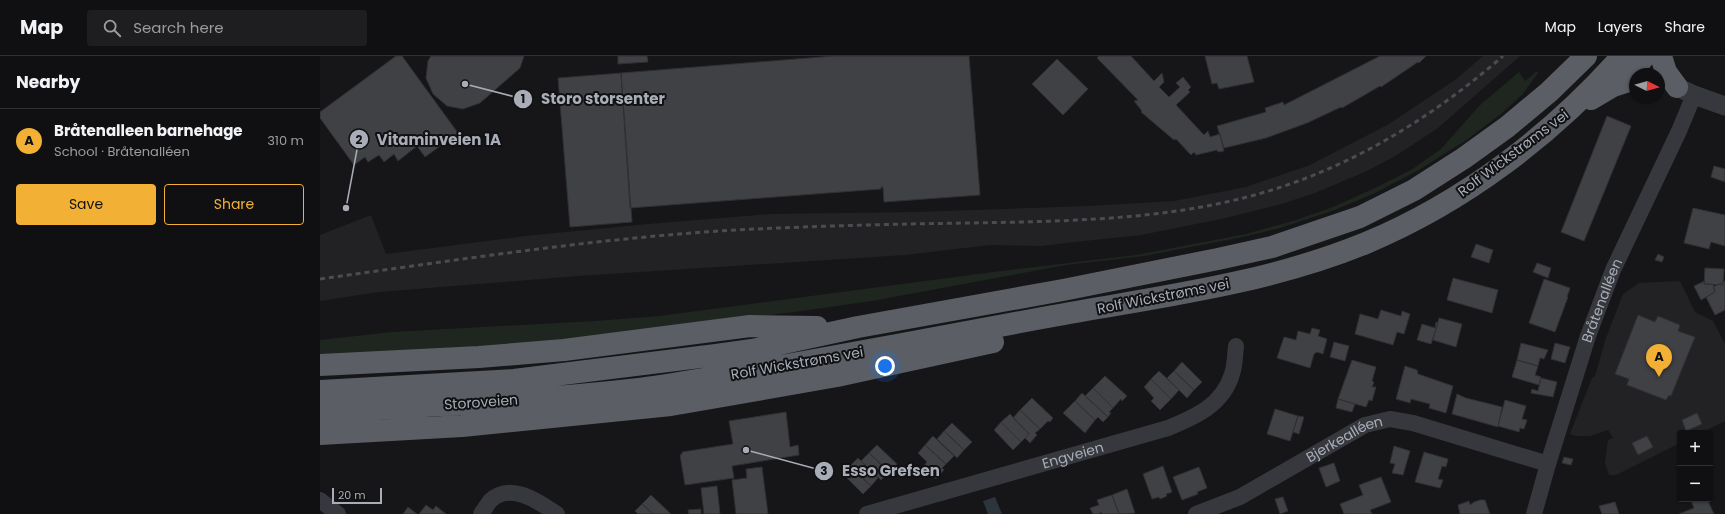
<!DOCTYPE html>
<meta charset="utf-8">
<style>
body{margin:0;font-family:Poppins,sans-serif;background:#1e1e20;color:#f1f3f6}
.controls{position:absolute;right:12px;bottom:12px;display:grid;overflow:hidden;border-radius:4px;box-shadow:0 1px 3px #0004}
.controls button{width:36px;height:36px;display:grid;place-items:center;padding:0;border:0;border-bottom:1px solid #303032;background:#101012;color:#f1f3f6;font:20px sans-serif}
.compass{position:absolute;left:1309px;top:12px;width:36px;height:36px;border-radius:50%;background:#101012;box-shadow:0 1px 3px #0004;rotate:95deg}
.scale{position:absolute;left:12px;bottom:10px;width:50px;box-sizing:border-box;padding-left:4px;border:2px solid #a8adb8;border-top:0;font-size:11px;line-height:14px;white-space:nowrap;color:#a8adb8;-webkit-text-stroke:3px #111113;paint-order:stroke}
.you{position:absolute;left:565px;top:310px;width:14px;height:14px;margin:-10px;border:3px solid #fff;border-radius:50%;background:#1a73e8;box-shadow:0 0 0 6px #1a73e833}
.badge{display:grid;place-items:center;width:26px;height:26px;border-radius:50%;background:#f2b134;color:#111;font-size:13px;font-weight:700}
.pin{position:absolute;translate:-50% -33px;filter:drop-shadow(0 1px 2px #0008)}
.pin::after{content:'';position:absolute;top:21px;width:14px;height:12px;background:inherit;clip-path:polygon(0 0,100% 0,50% 100%)}
.list{margin:0;padding:0;list-style:none}
h2{display:flex;justify-content:space-between;align-items:center;height:52px;margin:0;padding:0 16px;font-size:17px}
h2 small{font-size:13px;font-weight:400;color:#9c9d9f}
.list li{display:grid;grid-template-columns:26px 1fr auto;gap:12px;align-items:center;box-sizing:border-box;height:64px;padding:0 16px;border-top:1px solid #303032}
.list b{display:block;font-size:15px;white-space:nowrap}
.list p{margin:0;font-size:13px;white-space:nowrap;color:#9c9d9f}
.list em{font-size:13px;font-style:normal;color:#9c9d9f}
.actions{display:flex;gap:8px;padding:12px 16px}
.actions a{flex:1;padding:9px 0;border:1px solid #f2b134;border-radius:4px;text-align:center;font-size:14px;color:#f2b134}
.actions .main{background:#f2b134;color:#111}
.icon{flex:none;width:22px;height:22px;fill:none;stroke:currentColor;stroke-width:2;stroke-linecap:round;stroke-linejoin:round}
.map{position:relative;flex:none;width:1405px;height:458px;overflow:hidden}
header{display:flex;align-items:center;gap:24px;box-sizing:border-box;height:56px;padding:0 20px;background:#101012;border-bottom:1px solid #303032}
header strong{font-size:19px}
nav{display:flex;gap:22px;margin-inline-start:auto;font-size:14px}
.search{width:280px;height:36px;background:#1e1e20;display:flex;align-items:center;gap:10px;box-sizing:border-box;padding:0 14px;border-radius:4px;color:#9c9d9f;font-size:15px}
main{display:flex}
aside{flex:1;background:#101012}
.map>svg:first-child{display:block}
.built{fill:#222225}
.green{fill:#1e261f}
.water{fill:#2c353c}
.building{fill:#404145;stroke:#303034}
.lines{fill:none;stroke-linecap:round;stroke-linejoin:round}
.minor{stroke:#37383d;stroke-width:16}
.tertiary{stroke:#37383d;stroke-width:19}
.trunk{stroke:#5b5e65;stroke-width:22}
.rail{stroke:#4a4c52;stroke-width:3;stroke-dasharray:5 4;stroke-linecap:butt}
.labels{text-anchor:middle;stroke-width:4;stroke-linejoin:round;paint-order:stroke}
.street-label{font-size:14px;fill:#a8adb8;stroke:#111113}
.leader{fill:none;stroke:#a8adb8;stroke-width:1.5}
.callout-dot{fill:#a8adb8;stroke:#111113;stroke-width:1.5}
.mark-label{font-size:12px;text-anchor:middle;font-weight:bold;fill:#111}
.callout-label{font-size:15px;text-anchor:middle;font-weight:bold;fill:#a8adb8;stroke:#111113;stroke-width:4;stroke-linejoin:round;paint-order:stroke}
</style>
<header>
<strong>Map</strong>
<div class="search"><svg class="icon" aria-label="search" viewBox="0 0 24 24"><circle cx="10" cy="10" r="6"/><path d="M15 15l6 6"/></svg>Search here</div>
<nav><a>Map</a><a>Layers</a><a>Share</a></nav>
</header>
<main>
<aside>
<h2>Nearby<small></small></h2>
<ul class="list">
<li><span class="badge">A</span><div><b>Bråtenalleen barnehage</b><p>School · Bråtenalléen</p></div><em>310 m</em></li>
</ul>
<div class="actions"><a class="main">Save</a><a>Share</a></div>
</aside>
<div class="map">
<svg width="1405" height="458" viewBox="0 0 1405 458">
<rect width="100%" height="100%" fill="#161618"/>
<!-- built -->
<path class="built" d="M 1163,0 L 1200,0 L 1118,72 L 1077,99 L 1047,115 L 995,137 L 958,149 L 906,162 L 821,179 L 746,187 L 722,190 L 670,189 L 585,199 L 258,220 L 59,236 L 0,245 L 0,179 L 51,159 L 66,198 L 205,180 L 328,168 L 451,158 L 596,156 L 768,150 L 854,145 L 926,131 L 990,109 L 1069,68 L 1135,24 Z
M 1360,225 L 1375,256 L 1393,265 L 1405,288 L 1405,365 L 1381,377 L 1360,377 L 1360,387 L 1296,419 L 1289,419 L 1285,407 L 1288,384 L 1293,382 L 1288,374 L 1270,380 L 1256,380 L 1250,378 L 1272,322 L 1275,320 L 1286,282 L 1303,238 L 1319,227 Z"/>
<!-- green -->
<path class="green" d="M 1217,15 L 1218,17 L 1203,38 L 1182,57 L 1148,83 L 1097,115 L 1053,138 L 1012,155 L 960,172 L 923,181 L 824,200 L 746,209 L 552,245 L 482,255 L 293,279 L 187,289 L 0,300 L 0,284 L 72,276 L 275,265 L 339,260 L 673,216 L 816,199 L 926,178 L 973,165 L 1013,151 L 1057,131 L 1091,114 L 1121,93 L 1159,50 L 1199,16 L 1205,25 Z"/>
<!-- water -->
<path class="water" d="M 675,441 L 682,458 L 668,458 L 663,445 Z"/>
<!-- building -->
<path class="building" d="M 76,0 L 82,0 L 138,77 L 105,101 L 97,90 L 78,105 L 74,98 L 64,106 L 59,99 L 48,106 L 45,101 L 34,109 L 0,62 L 0,56 Z
M 111,0 L 204,0 L 200,12 L 160,47 L 143,53 L 127,50 L 113,38 L 106,22 L 108,5 Z
M 298,0 L 327,0 L 328,6 L 298,8 Z
M 514,0 L 649,0 L 660,139 L 564,146 L 563,131 L 561,131 L 561,133 L 310,152 L 301,17 Z
M 779,0 L 811,0 L 834,25 L 842,17 L 844,26 L 839,31 L 849,41 L 860,31 L 856,27 L 863,21 L 871,31 L 868,34 L 870,36 L 856,49 L 884,79 L 888,75 L 890,81 L 900,78 L 904,95 L 898,96 L 897,94 L 876,99 L 874,96 L 871,99 L 856,83 L 854,84 L 821,56 L 822,55 L 814,45 L 818,44 L 777,2 Z
M 885,0 L 927,0 L 934,26 L 899,33 L 897,27 L 892,28 Z
M 1060,0 L 1106,0 L 1099,7 L 1098,6 L 1061,31 L 1060,30 L 1022,52 L 1021,51 L 987,67 L 946,82 L 904,92 L 897,70 L 946,56 L 945,52 L 963,46 L 964,49 Z
M 737,3 L 768,33 L 743,59 L 712,28 Z
M 301,17 L 312,166 L 250,171 L 238,22 Z
M 1287,60 L 1311,70 L 1264,185 L 1241,176 Z
M 1394,110 L 1405,113 L 1405,126 L 1391,121 Z
M 1373,152 L 1405,159 L 1405,190 L 1391,186 L 1389,193 L 1364,187 Z
M 1156,188 L 1173,194 L 1169,207 L 1151,201 Z
M 1338,198 L 1344,201 L 1342,206 L 1335,204 Z
M 1217,207 L 1231,212 L 1228,222 L 1213,216 Z
M 1385,212 L 1404,213 L 1403,229 L 1384,228 Z
M 1133,222 L 1178,234 L 1172,257 L 1127,244 Z
M 1224,223 L 1250,232 L 1247,241 L 1248,241 L 1235,276 L 1209,267 Z
M 1385,225 L 1384,228 L 1393,228 L 1395,236 L 1381,244 L 1374,230 Z
M 1405,225 L 1405,254 L 1395,259 L 1386,241 L 1395,236 L 1393,231 Z
M 1061,254 L 1081,260 L 1082,255 L 1090,258 L 1084,278 L 1077,276 L 1073,289 L 1035,278 L 1040,258 L 1058,263 Z
M 1318,259 L 1335,266 L 1338,260 L 1360,269 L 1358,275 L 1375,281 L 1351,340 L 1349,339 L 1346,344 L 1307,329 L 1309,323 L 1295,318 Z
M 1119,262 L 1142,268 L 1136,291 L 1113,284 Z
M 1116,266 L 1118,267 L 1111,288 L 1097,284 L 1102,268 L 1115,272 Z
M 992,272 L 1000,274 L 998,280 L 1007,283 L 1003,298 L 997,296 L 994,298 L 990,312 L 957,302 L 964,281 L 976,284 L 978,275 L 990,278 Z
M 1014,286 L 1029,290 L 1025,305 L 1010,301 Z
M 1201,287 L 1228,294 L 1224,303 L 1220,302 L 1218,310 L 1197,304 Z
M 1235,287 L 1250,291 L 1245,307 L 1231,303 Z
M 1032,304 L 1056,311 L 1052,325 L 1054,326 L 1052,331 L 1056,331 L 1052,345 L 1049,344 L 1046,351 L 1018,343 Z
M 1197,304 L 1218,310 L 1215,319 L 1221,321 L 1219,329 L 1192,321 Z
M 862,306 L 882,326 L 874,334 L 854,315 Z
M 1085,310 L 1097,314 L 1098,318 L 1133,330 L 1126,357 L 1109,352 L 1110,348 L 1091,343 L 1090,347 L 1076,343 Z
M 839,315 L 859,334 L 851,343 L 831,323 Z
M 854,315 L 874,334 L 867,342 L 847,322 Z
M 785,320 L 807,340 L 802,345 L 801,343 L 793,352 L 773,332 Z
M 1221,322 L 1237,326 L 1233,341 L 1211,337 L 1212,333 L 1218,335 Z
M 831,323 L 851,343 L 840,354 L 831,345 L 834,342 L 824,331 Z
M 773,332 L 793,352 L 789,356 L 791,357 L 788,361 L 765,340 Z
M 762,337 L 788,361 L 783,366 L 778,361 L 775,364 L 755,345 Z
M 1137,338 L 1146,342 L 1182,351 L 1178,371 L 1132,358 Z
M 712,342 L 733,362 L 730,366 L 728,365 L 720,373 L 700,354 Z
M 1018,343 L 1035,348 L 1032,356 L 1016,352 Z
M 1185,344 L 1206,350 L 1202,363 L 1207,364 L 1204,373 L 1200,372 L 1199,376 L 1178,370 Z
M 755,345 L 775,364 L 765,377 L 743,357 Z
M 955,353 L 978,360 L 970,385 L 947,378 Z
M 700,354 L 720,373 L 715,377 L 717,379 L 710,387 L 705,382 L 709,378 L 693,362 Z
M 466,356 L 470,391 L 478,389 L 479,399 L 412,410 L 414,422 L 365,429 L 360,399 L 362,398 L 362,396 L 413,388 L 409,365 Z
M 1377,357 L 1382,368 L 1366,375 L 1362,364 Z
M 690,358 L 709,378 L 701,386 L 681,366 Z
M 978,360 L 984,361 L 979,378 L 973,376 Z
M 681,366 L 701,386 L 693,394 L 674,374 Z
M 632,367 L 652,386 L 644,394 L 624,375 Z
M 624,375 L 644,394 L 637,402 L 617,383 Z
M 613,380 L 634,400 L 626,408 L 605,389 Z
M 1327,380 L 1333,391 L 1318,399 L 1312,387 Z
M 557,389 L 577,408 L 569,416 L 549,397 Z
M 605,389 L 626,408 L 622,412 L 624,414 L 616,423 L 603,411 L 607,406 L 598,397 Z
M 1074,390 L 1090,395 L 1083,419 L 1072,417 L 1075,408 L 1070,407 Z
M 1104,396 L 1128,403 L 1126,411 L 1122,410 L 1118,423 L 1123,424 L 1120,432 L 1095,426 Z
M 549,397 L 569,416 L 561,424 L 541,405 Z
M 1244,401 L 1253,403 L 1251,409 L 1242,407 Z
M 538,402 L 558,422 L 551,430 L 530,410 Z
M 1014,407 L 1020,425 L 1006,431 L 999,412 Z
M 530,410 L 551,430 L 543,438 L 523,418 Z
M 843,410 L 852,436 L 846,438 L 847,440 L 840,443 L 839,441 L 832,443 L 823,418 Z
M 442,411 L 448,458 L 416,458 L 412,424 L 427,422 L 426,413 Z
M 879,411 L 887,432 L 877,436 L 878,438 L 862,444 L 853,421 Z
M 1061,421 L 1071,446 L 1050,454 L 1052,458 L 1024,458 L 1020,448 L 1043,439 L 1039,429 Z
M 397,430 L 400,458 L 384,458 L 381,432 Z
M 807,433 L 815,457 L 799,458 L 792,439 Z
M 331,439 L 351,458 L 333,458 L 322,448 Z
M 792,439 L 799,458 L 782,458 L 781,456 L 779,458 L 773,458 L 770,452 L 779,449 L 777,444 Z
M 963,441 L 968,455 L 960,458 L 955,443 Z
M 1387,443 L 1394,458 L 1359,458 L 1374,452 L 1371,444 Z
M 1160,444 L 1165,444 L 1170,458 L 1140,458 L 1138,449 L 1149,445 L 1150,449 L 1154,446 Z
M 1295,446 L 1299,458 L 1282,458 L 1279,450 Z
M 322,448 L 333,458 L 318,458 L 315,455 Z
M 106,449 L 113,454 L 116,450 L 126,458 L 99,458 Z
M 88,451 L 97,458 L 83,458 Z
M 381,453 L 381,458 L 369,458 L 368,454 Z"/>
<g class="lines">
<!-- minor -->
<g class="minor">
<path d="M 0,444 L 18,458"/>
<path d="M 161,458 C 164,454 167,449 170,445 C 190,425 219,446 237,458"/>
<path id="s1" d="M 547,458 L 848,372 C 875,361 903,349 912,318 C 915,310 915,299 916,290"/>
<path id="s2" d="M 876,458 L 920,441 L 1045,369 L 1070,363 L 1093,367 L 1228,408"/>
<path id="s3" d="M 1214,458 L 1228,408 L 1268,280 L 1293,214 L 1359,75 L 1374,39"/>
</g>
<!-- tertiary -->
<path class="tertiary" d="M 1357,31 L 1374,39 L 1405,50"/>
<!-- trunk -->
<path class="trunk" d="M 1341,0 L 1346,16 L 1357,31
M 1303,26 L 1325,0
M 1271,43 L 1293,30 L 1315,23
M 0,309 L 159,301 L 244,294 L 430,270 L 497,271
M 0,335 L 194,324 L 396,299 L 432,294 L 538,271 L 743,234 L 898,203 L 952,191 L 1040,161 L 1094,134 L 1144,102 L 1187,71 L 1229,36 L 1266,0
M 0,356 C 106,350 213,345 319,333 C 364,327 410,318 456,311 C 545,295 633,279 722,262 C 830,242 944,229 1046,187 C 1144,146 1232,79 1302,0
M 0,378 L 142,370 L 351,349 L 517,320 L 673,286"/>
<!-- rail -->
<path class="rail" d="M 0,223 C 138,204 277,182 416,174 C 494,170 572,168 650,167 C 759,165 869,164 973,127 C 1051,99 1121,54 1183,0"/>
</g>
<g class="labels">
<!-- street labels -->
<g class="street-label">
<text transform="translate(1193 97) rotate(-37)" y="5">Rolf Wickstrøms vei</text>
<text transform="translate(843 240) rotate(-11)" y="5">Rolf Wickstrøms vei</text>
<text dy="5" stroke="none"><textPath href="#s3" startOffset="224">Bråtenalléen</textPath></text>
<text transform="translate(477 307) rotate(-10)" y="5">Rolf Wickstrøms vei</text>
<text transform="translate(161 346) rotate(-4)" y="5">Storoveien</text>
<text dy="5" stroke="none"><textPath href="#s2" startOffset="167">Bjerkealléen</textPath></text>
<text dy="5" stroke="none"><textPath href="#s1" startOffset="214">Engveien</textPath></text>
</g>
</g>
<!-- callouts -->
<path class="leader" d="M145 28L203 43M26 152L39 83M426 394L504 415"/>
<g class="callout-dot">
<circle cx="145" cy="28" r="4"/>
<circle cx="26" cy="152" r="4"/>
<circle cx="426" cy="394" r="4"/>
<circle cx="203" cy="43" r="10"/>
<circle cx="39" cy="83" r="10"/>
<circle cx="504" cy="415" r="10"/>
</g>
<g class="mark-label">
<text x="203" y="47">1</text>
<text x="39" y="88">2</text>
<text x="504" y="419">3</text>
</g>
<g class="callout-label">
<text x="283" y="48">Storo storsenter</text>
<text x="119" y="89">Vitaminveien 1A</text>
<text x="571" y="420">Esso Grefsen</text>
</g>
</svg>
<div class="controls">
<button>+</button>
<button>−</button>
</div>
<svg class="compass" viewBox="-18 -18 36 36"><path d="M0-13l5 13h-10z" fill="#e53935"/><path d="M0 13l5-13h-10z" fill="#9c9d9f"/></svg>
<div class="scale">20 m</div>
<div class="you"></div>
<div class="pin badge" style="left:1339px;top:321px">A</div>
</div>
</main>
